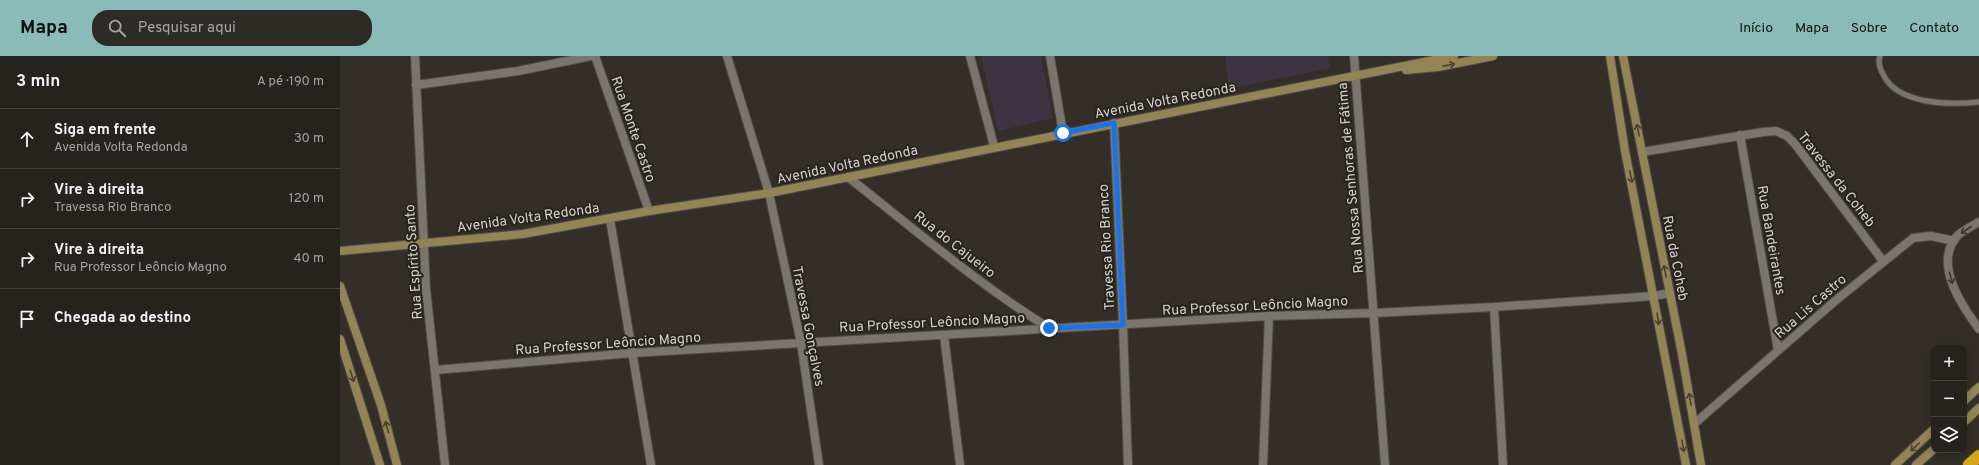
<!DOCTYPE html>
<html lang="pt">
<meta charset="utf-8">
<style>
body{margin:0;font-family:Overpass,sans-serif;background:#2e2b27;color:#f1f3f6}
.controls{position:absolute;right:12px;bottom:12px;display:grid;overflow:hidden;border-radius:8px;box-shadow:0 2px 6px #0003}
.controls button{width:36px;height:36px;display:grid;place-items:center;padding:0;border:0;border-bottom:1px solid #42403c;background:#26231e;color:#f1f3f6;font:20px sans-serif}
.stop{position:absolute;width:12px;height:12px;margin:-9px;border:3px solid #1a73e8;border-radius:50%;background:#fff}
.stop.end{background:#1a73e8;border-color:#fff;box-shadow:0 1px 4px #0008}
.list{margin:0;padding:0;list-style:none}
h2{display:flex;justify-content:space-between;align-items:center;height:52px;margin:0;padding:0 16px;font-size:17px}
h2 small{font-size:13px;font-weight:400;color:#a4a4a4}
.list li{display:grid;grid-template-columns:26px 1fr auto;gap:12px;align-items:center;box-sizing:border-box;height:60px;padding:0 16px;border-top:1px solid #42403c}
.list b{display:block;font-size:15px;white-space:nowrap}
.list p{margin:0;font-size:13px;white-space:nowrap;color:#a4a4a4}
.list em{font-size:13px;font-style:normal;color:#a4a4a4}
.icon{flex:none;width:22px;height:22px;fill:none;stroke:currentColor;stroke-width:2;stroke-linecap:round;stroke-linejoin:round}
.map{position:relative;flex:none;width:1639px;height:409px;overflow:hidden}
header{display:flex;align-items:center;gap:24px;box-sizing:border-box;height:56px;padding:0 20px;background:#8bbbb9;color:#111}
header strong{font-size:19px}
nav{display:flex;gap:22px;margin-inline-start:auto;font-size:14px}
.search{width:280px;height:36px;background:#2e2b27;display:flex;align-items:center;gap:10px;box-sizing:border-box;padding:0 14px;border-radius:16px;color:#a4a4a4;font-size:15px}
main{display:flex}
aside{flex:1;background:#26231e}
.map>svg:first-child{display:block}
.education{fill:#3c3343}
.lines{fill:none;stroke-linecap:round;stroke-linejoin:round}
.lane-casing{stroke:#4e4b45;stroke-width:7}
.street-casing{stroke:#4e4b45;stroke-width:10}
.secondary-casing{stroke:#4e4b45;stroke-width:10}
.highway-casing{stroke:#4e4b45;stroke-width:14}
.lane{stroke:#7a766e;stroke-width:5}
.street{stroke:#7a766e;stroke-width:8}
.secondary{stroke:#948455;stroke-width:8}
.highway{stroke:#d2a61a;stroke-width:12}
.oneway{stroke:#49422e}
.oneway2{stroke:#39352e}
.route{stroke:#1a73e8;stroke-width:5}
.labels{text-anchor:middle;stroke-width:4;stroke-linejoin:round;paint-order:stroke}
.street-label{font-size:14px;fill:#d3d1cd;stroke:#29251e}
</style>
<header>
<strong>Mapa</strong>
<div class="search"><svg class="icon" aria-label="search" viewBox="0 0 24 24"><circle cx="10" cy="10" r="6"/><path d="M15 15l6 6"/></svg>Pesquisar aqui</div>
<nav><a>Início</a><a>Mapa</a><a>Sobre</a><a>Contato</a></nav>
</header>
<main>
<aside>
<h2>3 min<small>A pé · 190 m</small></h2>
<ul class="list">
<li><svg class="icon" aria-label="ahead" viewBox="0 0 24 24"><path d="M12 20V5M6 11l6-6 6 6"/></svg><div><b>Siga em frente</b><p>Avenida Volta Redonda</p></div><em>30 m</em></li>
<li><svg class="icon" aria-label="right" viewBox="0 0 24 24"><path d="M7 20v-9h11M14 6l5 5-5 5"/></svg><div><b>Vire à direita</b><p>Travessa Rio Branco</p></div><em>120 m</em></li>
<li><svg class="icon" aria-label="right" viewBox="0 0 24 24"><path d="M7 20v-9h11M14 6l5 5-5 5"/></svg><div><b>Vire à direita</b><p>Rua Professor Leôncio Magno</p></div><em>40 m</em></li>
<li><svg class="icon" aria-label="arrive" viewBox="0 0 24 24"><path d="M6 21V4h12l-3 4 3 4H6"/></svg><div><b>Chegada ao destino</b></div></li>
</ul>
</aside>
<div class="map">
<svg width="1639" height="409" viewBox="0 0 1639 409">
<rect width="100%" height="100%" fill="#332f28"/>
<!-- education -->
<path class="education" d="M 641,0 L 701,0 L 713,62 L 658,75 Z
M 885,0 L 988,0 L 990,12 L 889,33 Z"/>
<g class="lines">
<!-- lane casing -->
<g class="lane-casing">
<path id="lane" d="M 1540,0 C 1538,6 1540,13 1543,18 C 1557,49 1610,49 1639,46"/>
</g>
<!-- street casing -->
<g class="street-casing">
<path id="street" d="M 75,0 L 86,233 L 105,409
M 255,0 L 309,155
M 387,0 L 429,137 L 461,287 L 479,409
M 630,0 L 654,90
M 710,0 L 723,77
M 1014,0 L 1045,409
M 76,29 L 178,15 L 251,0
M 774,67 L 783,269 L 788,409
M 1400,79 L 1438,294
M 1302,96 L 1423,76 L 1436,75 L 1447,80 L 1455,88 L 1543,205
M 508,121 C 574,173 638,228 709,272
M 270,163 L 311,409
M 1639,166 C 1632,170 1624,174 1618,179 C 1592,207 1622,250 1639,273
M 1154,251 L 1163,409
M 604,279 L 620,409
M 95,314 L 292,297 L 461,287 L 929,260 L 1034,257 L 1154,251 L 1314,240 L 1330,237
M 1354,368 L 1495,245 L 1573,182 L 1591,180 L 1614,185
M 923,409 L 929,260"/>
</g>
<!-- secondary casing -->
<g class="secondary-casing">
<path id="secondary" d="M 1270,0 L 1285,95 L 1346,409
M 1283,0 L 1342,298 L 1361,409
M 1066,14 L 1098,11 L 1153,0
M 0,195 L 183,178 L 309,155 L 429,137 L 1114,0
M 0,230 L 41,349 L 57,409
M 0,283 L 40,409
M 1624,345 L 1639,331
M 1624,366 L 1639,352
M 1555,409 L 1594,373
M 1576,409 L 1594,393"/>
</g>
<!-- highway casing -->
<g class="highway-casing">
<path id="highway" d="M 1629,409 L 1639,400"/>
</g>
<!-- lane -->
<use href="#lane" class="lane"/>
<!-- street -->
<use href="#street" class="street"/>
<!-- secondary -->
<use href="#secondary" class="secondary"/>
<!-- highway -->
<use href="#highway" class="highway"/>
</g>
<!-- one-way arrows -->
<defs><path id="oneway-shaft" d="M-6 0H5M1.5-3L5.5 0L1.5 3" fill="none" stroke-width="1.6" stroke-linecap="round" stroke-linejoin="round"/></defs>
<g class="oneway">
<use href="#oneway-shaft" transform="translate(1109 9) rotate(-11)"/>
<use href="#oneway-shaft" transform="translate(1298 74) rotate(-101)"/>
<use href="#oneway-shaft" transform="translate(1291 121) rotate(79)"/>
<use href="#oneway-shaft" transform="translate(1325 215) rotate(-101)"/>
<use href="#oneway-shaft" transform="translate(1318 263) rotate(81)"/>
<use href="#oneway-shaft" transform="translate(12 320) rotate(72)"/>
<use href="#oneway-shaft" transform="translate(1350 343) rotate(-100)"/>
<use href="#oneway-shaft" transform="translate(47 371) rotate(-105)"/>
<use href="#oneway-shaft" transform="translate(1343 390) rotate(79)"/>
<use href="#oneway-shaft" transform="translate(1575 391) rotate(137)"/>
</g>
<g class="oneway2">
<use href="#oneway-shaft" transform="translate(1626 174) rotate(147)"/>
<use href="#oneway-shaft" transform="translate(1611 222) rotate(75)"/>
</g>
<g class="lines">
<!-- route -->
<path class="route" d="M 709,272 L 783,269 L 774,67 L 723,77"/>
</g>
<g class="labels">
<!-- street labels -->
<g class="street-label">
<text transform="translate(825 44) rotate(-11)" y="5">Avenida Volta Redonda</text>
<text transform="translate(294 73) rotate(71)" y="5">Rua Monte Castro</text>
<text transform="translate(507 108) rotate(-12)" y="5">Avenida Volta Redonda</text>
<text transform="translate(1010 122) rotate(-95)" y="5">Rua Nossa Senhoras de Fátima</text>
<text transform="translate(1497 123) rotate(52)" y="5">Travessa da Coheb</text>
<text transform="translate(188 161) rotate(-8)" y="5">Avenida Volta Redonda</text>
<text transform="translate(1432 184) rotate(80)" y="5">Rua Bandeirantes</text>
<text transform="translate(615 188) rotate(38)" y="5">Rua do Cajueiro</text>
<text transform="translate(766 191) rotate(-93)" y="5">Travessa Rio Branco</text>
<text transform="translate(1336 202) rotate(79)" y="5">Rua da Coheb</text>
<text transform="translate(73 206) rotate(-94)" y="5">Rua Espírito Santo</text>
<text transform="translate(915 249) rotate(-3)" y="5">Rua Professor Leôncio Magno</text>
<text transform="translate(1470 250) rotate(-41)" y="5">Rua Lis Castro</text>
<text transform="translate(592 266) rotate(-3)" y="5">Rua Professor Leôncio Magno</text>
<text transform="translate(469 270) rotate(79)" y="5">Travessa Gonçalves</text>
<text transform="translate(268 287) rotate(-4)" y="5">Rua Professor Leôncio Magno</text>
</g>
</g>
</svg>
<div class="controls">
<button>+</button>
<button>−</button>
<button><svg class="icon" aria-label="layers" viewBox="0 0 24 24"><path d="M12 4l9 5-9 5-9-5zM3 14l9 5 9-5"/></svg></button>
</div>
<div class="stop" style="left:723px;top:77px"></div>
<div class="stop end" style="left:709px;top:272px"></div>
</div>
</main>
